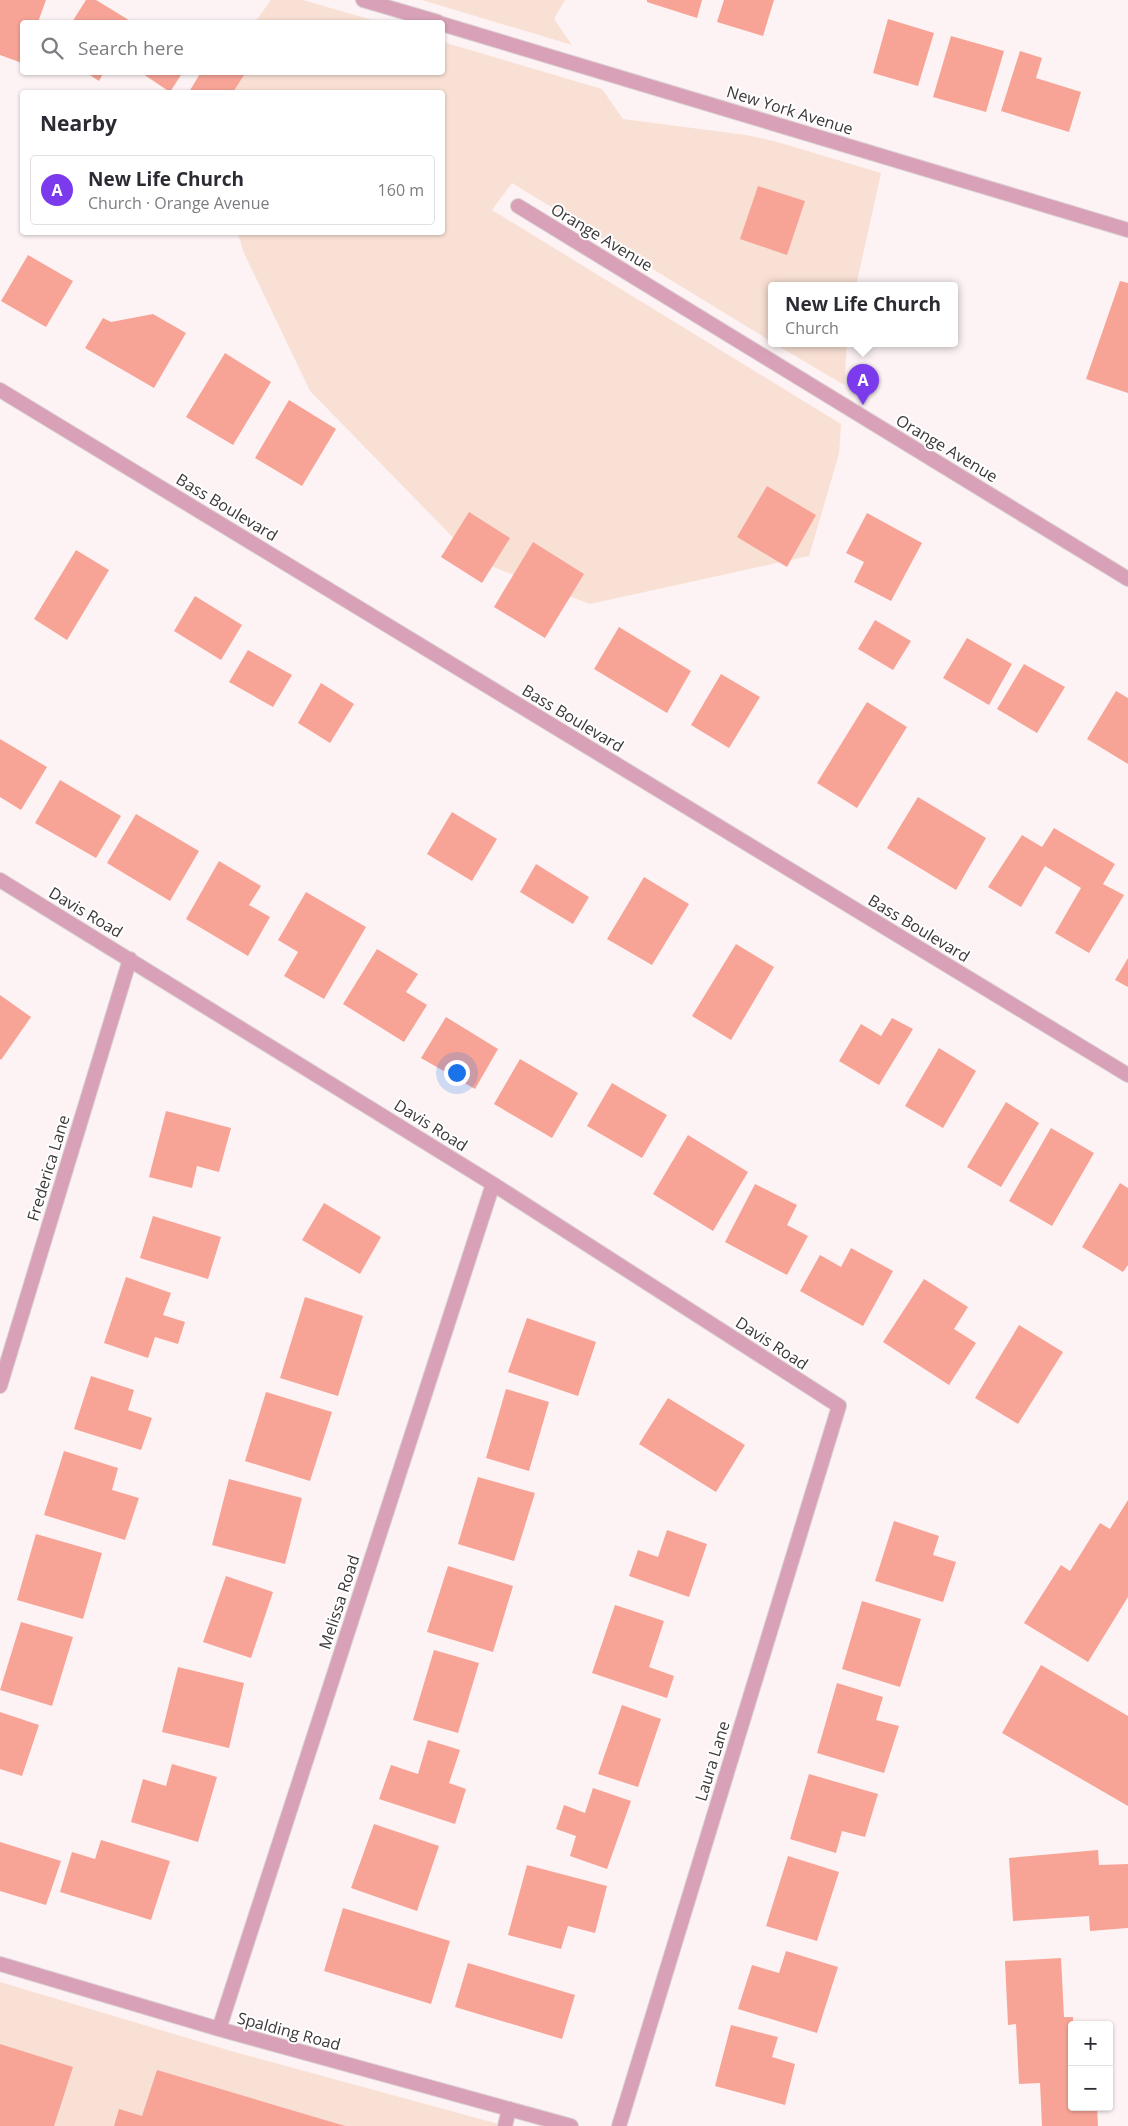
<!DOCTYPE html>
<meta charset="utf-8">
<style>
body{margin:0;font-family:"Open Sans",sans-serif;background:#f2f2f3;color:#2b2b33}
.controls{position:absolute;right:15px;bottom:15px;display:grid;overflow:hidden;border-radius:5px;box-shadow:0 1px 4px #0004}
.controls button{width:45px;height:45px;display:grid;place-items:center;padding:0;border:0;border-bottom:1px solid #e1e1e2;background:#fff;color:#2b2b33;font:25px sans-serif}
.you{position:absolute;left:456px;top:1072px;width:18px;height:18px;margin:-12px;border:4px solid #fff;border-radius:50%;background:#1a73e8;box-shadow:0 0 0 8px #1a73e833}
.badge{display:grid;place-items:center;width:32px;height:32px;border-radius:50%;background:#7c3aed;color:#fff;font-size:16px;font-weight:700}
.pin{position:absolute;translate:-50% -41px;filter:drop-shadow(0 1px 2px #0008)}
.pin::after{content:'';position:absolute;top:26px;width:18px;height:15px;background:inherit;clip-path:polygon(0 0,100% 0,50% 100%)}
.popup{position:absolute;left:768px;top:282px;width:190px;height:65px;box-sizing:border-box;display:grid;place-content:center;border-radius:5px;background:#fff;filter:drop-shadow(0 1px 4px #0005);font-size:16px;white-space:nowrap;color:#7c7c81}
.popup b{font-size:19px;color:#2b2b33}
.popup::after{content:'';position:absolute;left:50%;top:100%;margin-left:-10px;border:10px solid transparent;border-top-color:#fff}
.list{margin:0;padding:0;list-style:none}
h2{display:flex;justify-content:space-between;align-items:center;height:65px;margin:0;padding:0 20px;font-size:21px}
h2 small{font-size:16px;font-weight:400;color:#7c7c81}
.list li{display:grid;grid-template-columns:32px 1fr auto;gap:15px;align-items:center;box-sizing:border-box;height:70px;margin:0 10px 10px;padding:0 10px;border:1px solid #e1e1e2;border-radius:5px}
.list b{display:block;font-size:19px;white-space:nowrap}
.list p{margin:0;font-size:16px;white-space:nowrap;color:#7c7c81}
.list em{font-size:16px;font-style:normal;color:#7c7c81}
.icon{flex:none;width:28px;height:28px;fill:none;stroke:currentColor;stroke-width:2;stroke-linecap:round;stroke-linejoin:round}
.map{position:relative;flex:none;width:1128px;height:2126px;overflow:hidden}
.search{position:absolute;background:#fff;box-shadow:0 1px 4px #0004;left:20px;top:20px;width:425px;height:55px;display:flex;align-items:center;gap:12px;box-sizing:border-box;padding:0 18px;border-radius:5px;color:#7c7c81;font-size:19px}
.panel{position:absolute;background:#fff;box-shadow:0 1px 4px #0004;left:20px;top:90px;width:425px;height:145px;border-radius:5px}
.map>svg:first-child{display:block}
.green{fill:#f9e0d4}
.building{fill:#f7a497}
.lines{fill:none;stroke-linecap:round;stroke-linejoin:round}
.service-casing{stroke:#dad1d2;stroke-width:16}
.minor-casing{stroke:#dad1d2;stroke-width:16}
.tertiary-casing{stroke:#dad1d2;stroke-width:16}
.service{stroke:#d9a1b8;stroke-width:14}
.minor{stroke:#d9a1b8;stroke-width:14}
.tertiary{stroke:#d9a1b8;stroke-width:14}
.labels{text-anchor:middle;stroke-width:4;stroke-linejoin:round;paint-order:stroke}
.street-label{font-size:16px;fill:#3c3838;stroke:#fff}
</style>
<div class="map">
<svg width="1128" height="2126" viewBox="0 0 1128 2126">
<rect width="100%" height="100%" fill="#fdf3f4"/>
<!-- green -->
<path class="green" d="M 271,0 L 303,0 L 379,22 L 255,22 Z
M 422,0 L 565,0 L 554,19 L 572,45 Z
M 443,42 L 602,89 L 623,119 L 746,135 L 774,141 L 881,173 L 856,286 L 772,286 L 772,342 L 512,183 L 492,210 L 841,424 L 839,454 L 809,556 L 590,604 L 475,560 L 310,391 L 243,251 L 238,233 L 442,232 L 442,92 L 213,92 L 225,73 L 442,72 Z
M 775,344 L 847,344 L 844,386 L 844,385 Z
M 0,1982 L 231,2051 L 506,2126 L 0,2126 Z"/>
<!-- building -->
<path class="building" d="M 0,0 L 46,0 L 38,22 L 22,22 L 22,63 L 0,55 Z
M 86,0 L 96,0 L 132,22 L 72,22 Z
M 647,0 L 702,0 L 697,18 L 647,2 Z
M 724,0 L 774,0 L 763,36 L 717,22 Z
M 888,19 L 934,33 L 918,86 L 873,73 Z
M 951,36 L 1004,51 L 986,112 L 933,97 Z
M 1020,51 L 1042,58 L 1036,78 L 1081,92 L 1069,132 L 1001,111 Z
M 85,72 L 104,72 L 99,81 Z
M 140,72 L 183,72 L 170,92 Z
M 201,72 L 246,72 L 233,92 L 189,92 Z
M 758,186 L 805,201 L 787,255 L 740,239 Z
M 28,255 L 73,281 L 46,327 L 1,301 Z
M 1120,281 L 1128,283 L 1128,393 L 1086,379 Z
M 153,314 L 186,333 L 154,388 L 85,348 L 103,318 L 111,322 Z
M 225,353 L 271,382 L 233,445 L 186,417 Z
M 289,400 L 336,429 L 302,486 L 255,458 Z
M 767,486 L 816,515 L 787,567 L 737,537 Z
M 469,512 L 510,538 L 482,583 L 441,557 Z
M 867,513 L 922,543 L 891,601 L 854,582 L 864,562 L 846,553 Z
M 533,542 L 584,574 L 545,638 L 494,607 Z
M 76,550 L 109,570 L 67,640 L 34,619 Z
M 195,596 L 242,625 L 221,660 L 174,631 Z
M 875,620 L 911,641 L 893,670 L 858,649 Z
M 619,627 L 691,671 L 667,713 L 594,669 Z
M 967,638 L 1012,664 L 989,705 L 943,678 Z
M 248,650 L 292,675 L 273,707 L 229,682 Z
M 1024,664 L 1065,687 L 1037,733 L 997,709 Z
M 721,674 L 760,697 L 729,748 L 691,725 Z
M 321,683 L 354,704 L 330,743 L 298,723 Z
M 1116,691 L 1128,698 L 1128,764 L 1087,739 Z
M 867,702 L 907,727 L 857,808 L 817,783 Z
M 0,739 L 47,767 L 21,810 L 0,797 Z
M 60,780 L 121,816 L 96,858 L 35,823 Z
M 918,797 L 986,838 L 956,890 L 887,848 Z
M 452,812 L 497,839 L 472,881 L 427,854 Z
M 136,814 L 199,851 L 170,901 L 107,863 Z
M 1054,828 L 1115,864 L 1103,884 L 1124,895 L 1089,953 L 1055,933 L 1081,888 L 1045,866 L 1021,907 L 988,887 L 1022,835 L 1042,847 Z
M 219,861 L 261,886 L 249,905 L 270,917 L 248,956 L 186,919 Z
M 536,864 L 589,897 L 573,924 L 520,892 Z
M 644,877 L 689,904 L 652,965 L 607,939 Z
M 306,892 L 366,927 L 324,999 L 284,976 L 298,952 L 278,940 Z
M 736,944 L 774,967 L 731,1040 L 692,1016 Z
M 377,949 L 418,974 L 406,992 L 427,1005 L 404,1042 L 343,1004 Z
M 1128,958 L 1128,987 L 1115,980 Z
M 0,995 L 31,1017 L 1,1060 L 0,1059 Z
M 446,1017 L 498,1049 L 475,1089 L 421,1058 Z
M 892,1018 L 913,1029 L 879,1085 L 839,1061 L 861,1024 L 881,1036 Z
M 939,1048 L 976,1071 L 943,1128 L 905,1106 Z
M 520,1059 L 578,1093 L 552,1138 L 494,1104 Z
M 612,1083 L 667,1115 L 642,1158 L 587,1126 Z
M 1006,1102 L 1039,1123 L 1001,1187 L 967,1167 Z
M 166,1111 L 231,1128 L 219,1172 L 197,1166 L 192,1188 L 149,1177 Z
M 1051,1128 L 1094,1153 L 1052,1226 L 1009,1201 Z
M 688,1135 L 748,1172 L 713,1231 L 653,1194 Z
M 1120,1183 L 1128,1188 L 1128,1265 L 1123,1272 L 1082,1247 Z
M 755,1184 L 797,1205 L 787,1225 L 808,1236 L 787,1275 L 725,1242 Z
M 324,1203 L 381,1237 L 360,1274 L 302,1240 Z
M 153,1216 L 221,1237 L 208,1279 L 140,1258 Z
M 851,1248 L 893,1271 L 863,1326 L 800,1291 L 820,1255 L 841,1267 Z
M 126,1277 L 171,1293 L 163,1315 L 185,1322 L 178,1344 L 155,1337 L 148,1358 L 104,1343 Z
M 924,1279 L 968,1307 L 954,1329 L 976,1343 L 949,1385 L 883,1342 Z
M 305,1297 L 363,1316 L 338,1396 L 280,1378 Z
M 527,1318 L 596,1342 L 578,1396 L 508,1372 Z
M 1019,1325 L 1063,1352 L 1018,1424 L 975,1398 Z
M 91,1376 L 134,1390 L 128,1410 L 152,1418 L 141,1450 L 74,1429 Z
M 506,1389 L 549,1402 L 529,1471 L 486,1458 Z
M 266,1392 L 332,1412 L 310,1481 L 245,1461 Z
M 668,1398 L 745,1445 L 716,1492 L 639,1444 Z
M 64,1451 L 118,1468 L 112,1490 L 139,1498 L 125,1540 L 44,1515 Z
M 478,1477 L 535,1493 L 514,1561 L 458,1544 Z
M 229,1479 L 302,1498 L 285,1564 L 212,1545 Z
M 1128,1500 L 1128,1597 L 1088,1662 L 1024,1623 L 1061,1565 L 1070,1571 L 1100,1523 L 1110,1529 Z
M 894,1521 L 939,1536 L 933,1555 L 956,1562 L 943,1602 L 875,1581 Z
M 667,1530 L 707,1544 L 689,1597 L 629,1576 L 638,1550 L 658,1557 Z
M 36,1534 L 102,1553 L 83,1619 L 17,1600 Z
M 448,1566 L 513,1586 L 493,1652 L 427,1632 Z
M 226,1576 L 273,1592 L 251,1658 L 203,1642 Z
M 862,1601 L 921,1619 L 900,1687 L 842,1669 Z
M 615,1605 L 664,1621 L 649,1667 L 674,1676 L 667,1698 L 592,1673 Z
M 21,1622 L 73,1637 L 52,1706 L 0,1690 Z
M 434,1650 L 479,1663 L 458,1733 L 413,1720 Z
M 1041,1665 L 1128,1716 L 1128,1806 L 1002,1733 Z
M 178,1667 L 244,1683 L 229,1748 L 162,1732 Z
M 837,1683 L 883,1697 L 876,1720 L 899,1726 L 884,1773 L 817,1753 Z
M 622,1705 L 661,1719 L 638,1787 L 598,1774 Z
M 0,1712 L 39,1725 L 22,1776 L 0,1769 Z
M 428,1740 L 460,1750 L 449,1783 L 466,1789 L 455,1824 L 379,1799 L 391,1765 L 418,1774 Z
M 172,1764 L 217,1777 L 198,1842 L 131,1822 L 143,1779 L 166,1786 Z
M 809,1774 L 878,1794 L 865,1837 L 842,1831 L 836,1853 L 790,1839 Z
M 593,1788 L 631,1801 L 607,1869 L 570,1856 L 576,1836 L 556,1829 L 564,1805 L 585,1813 Z
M 374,1824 L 439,1846 L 417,1911 L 351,1888 Z
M 101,1840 L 170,1861 L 151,1920 L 60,1892 L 72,1852 L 95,1859 Z
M 0,1842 L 61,1861 L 46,1905 L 0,1891 Z
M 1098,1850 L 1099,1865 L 1128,1864 L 1128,1928 L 1090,1931 L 1089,1916 L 1013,1921 L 1009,1858 Z
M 788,1856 L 839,1872 L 817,1941 L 766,1926 Z
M 527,1865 L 607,1886 L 595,1933 L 568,1926 L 561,1949 L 508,1935 Z
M 343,1908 L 450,1941 L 431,2004 L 324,1971 Z
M 786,1951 L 838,1967 L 817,2033 L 738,2009 L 752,1965 L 779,1973 Z
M 1061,1958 L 1064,2017 L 1073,2017 L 1072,2107 L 1097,2107 L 1098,2126 L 1042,2126 L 1040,2083 L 1019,2084 L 1016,2024 L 1008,2025 L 1005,1961 Z
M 468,1963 L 575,1995 L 562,2039 L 455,2007 Z
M 731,2025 L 778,2037 L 772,2057 L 795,2064 L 785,2105 L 715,2086 Z
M 0,2044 L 73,2067 L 54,2126 L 0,2126 Z
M 157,2070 L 345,2126 L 114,2126 L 119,2109 L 142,2116 Z"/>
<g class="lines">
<!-- service casing -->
<g class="service-casing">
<path id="service" d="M 505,2126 L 509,2109"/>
</g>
<!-- minor casing -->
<g class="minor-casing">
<path id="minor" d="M 518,206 L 1128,579
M 0,390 L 1128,1075
M 0,880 L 493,1184 L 839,1406 L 619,2126
M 0,1386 L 130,959
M 0,1964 L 219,2029 L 571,2126
M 219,2029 L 493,1184"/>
</g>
<!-- tertiary casing -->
<g class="tertiary-casing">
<path id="tertiary" d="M 363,0 L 438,22
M 442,24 L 1128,230"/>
</g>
<!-- service -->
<use href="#service" class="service"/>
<!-- minor -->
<use href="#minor" class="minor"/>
<!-- tertiary -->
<use href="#tertiary" class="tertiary"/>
</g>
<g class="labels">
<!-- street labels -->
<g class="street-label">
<text transform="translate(790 110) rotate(17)" y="6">New York Avenue</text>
<text transform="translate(602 237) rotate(31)" y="6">Orange Avenue</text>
<text transform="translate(947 448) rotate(31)" y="6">Orange Avenue</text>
<text transform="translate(227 507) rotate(31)" y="6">Bass Boulevard</text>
<text transform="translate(573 718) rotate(31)" y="6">Bass Boulevard</text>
<text transform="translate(86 912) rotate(31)" y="6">Davis Road</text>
<text transform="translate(919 928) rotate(31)" y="6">Bass Boulevard</text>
<text transform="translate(431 1125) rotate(32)" y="6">Davis Road</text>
<text transform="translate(48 1168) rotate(-73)" y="6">Frederica Lane</text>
<text transform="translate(772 1343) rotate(33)" y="6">Davis Road</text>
<text transform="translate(339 1602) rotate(-72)" y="6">Melissa Road</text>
<text transform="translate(712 1761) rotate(-73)" y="6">Laura Lane</text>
<text transform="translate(289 2031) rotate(15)" y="6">Spalding Road</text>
</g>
</g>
</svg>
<div class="controls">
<button>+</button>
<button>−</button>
</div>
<div class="you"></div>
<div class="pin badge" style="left:863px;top:405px">A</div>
<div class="popup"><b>New Life Church</b>Church</div>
<div class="search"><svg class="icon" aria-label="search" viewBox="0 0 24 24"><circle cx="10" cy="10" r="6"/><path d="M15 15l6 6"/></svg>Search here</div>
<section class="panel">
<h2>Nearby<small></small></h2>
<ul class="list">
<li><span class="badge">A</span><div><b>New Life Church</b><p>Church · Orange Avenue</p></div><em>160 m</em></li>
</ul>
</section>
</div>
